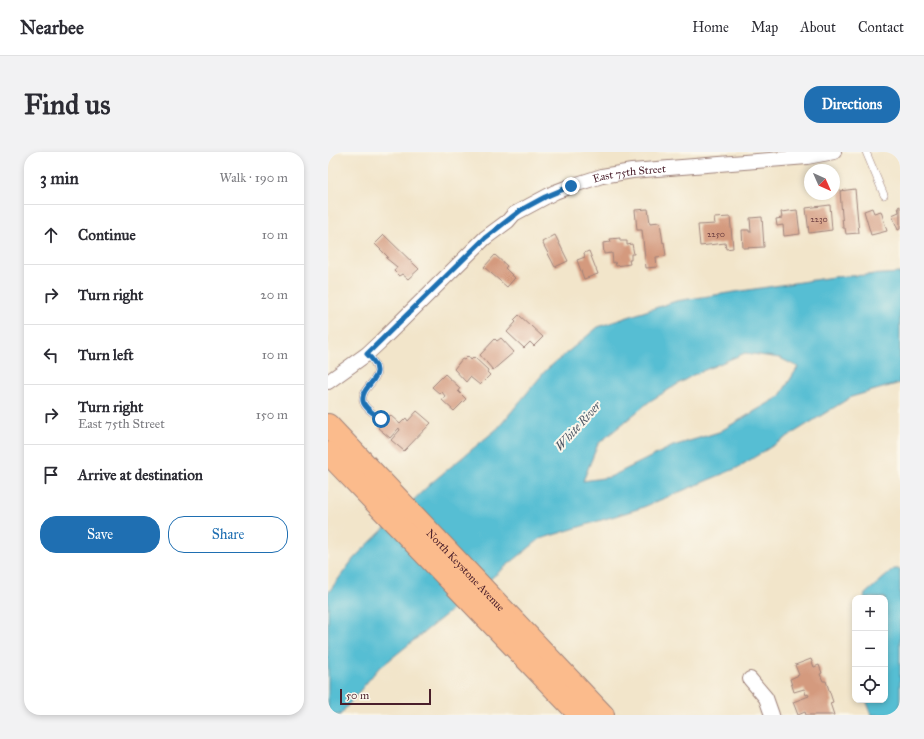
<!DOCTYPE html>
<meta charset="utf-8">
<style>
body{margin:0;font-family:"IM FELL Great Primer",serif;background:#f2f2f3;color:#2b2b33}
.controls{position:absolute;right:12px;bottom:12px;display:grid;overflow:hidden;border-radius:8px;box-shadow:0 2px 6px #0003}
.controls button{width:36px;height:36px;display:grid;place-items:center;padding:0;border:0;border-bottom:1px solid #e1e1e2;background:#fff;color:#2b2b33;font:20px sans-serif}
.compass{position:absolute;left:476px;top:12px;width:36px;height:36px;border-radius:50%;background:#fff;box-shadow:0 2px 6px #0003;rotate:135deg}
.scale{position:absolute;left:12px;bottom:10px;width:91px;box-sizing:border-box;padding-left:4px;border:2px solid #4a1f2b;border-top:0;font-size:11px;line-height:14px;white-space:nowrap;color:#4a1f2b;-webkit-text-stroke:3px #fbf7ec;paint-order:stroke}
.stop{position:absolute;width:12px;height:12px;margin:-9px;border:3px solid #1f6fb2;border-radius:50%;background:#fff}
.stop.end{background:#1f6fb2;border-color:#fff;box-shadow:0 1px 4px #0008}
.list{margin:0;padding:0;list-style:none}
h2{display:flex;justify-content:space-between;align-items:center;height:52px;margin:0;padding:0 16px;font-size:17px}
h2 small{font-size:13px;font-weight:400;color:#7c7c81}
.list li{display:grid;grid-template-columns:26px 1fr auto;gap:12px;align-items:center;box-sizing:border-box;height:60px;padding:0 16px;border-top:1px solid #e1e1e2}
.list b{display:block;font-size:15px;white-space:nowrap}
.list p{margin:0;font-size:13px;white-space:nowrap;color:#7c7c81}
.list em{font-size:13px;font-style:normal;color:#7c7c81}
.actions{display:flex;gap:8px;padding:12px 16px}
.actions a{flex:1;padding:9px 0;border:1px solid #1f6fb2;border-radius:16px;text-align:center;font-size:14px;color:#1f6fb2}
.actions .main{background:#1f6fb2;color:#fff}
.icon{flex:none;width:22px;height:22px;fill:none;stroke:currentColor;stroke-width:2;stroke-linecap:round;stroke-linejoin:round}
.map{position:relative;flex:none;width:572px;height:563px;overflow:hidden;border-radius:16px}
header{display:flex;align-items:center;gap:24px;box-sizing:border-box;height:56px;padding:0 20px;background:#fff;border-bottom:1px solid #e1e1e2}
header strong{font-size:19px}
nav{display:flex;gap:22px;margin-inline-start:auto;font-size:14px}
.intro{display:flex;align-items:center;justify-content:space-between;box-sizing:border-box;height:96px;padding:0 24px}
h1{margin:0;font-size:28px}
.button{padding:10px 18px;border-radius:16px;background:#1f6fb2;color:#fff;font-size:14px;font-weight:700}
main{display:flex;gap:24px;padding:0 24px}
aside{flex:1;background:#fff;border-radius:16px;box-shadow:0 2px 6px #0003}
.map>svg:first-child{display:block}
.water{fill:#56bed3;stroke:#506e7f;fill-rule:evenodd}
.building{fill:#d49a7e}
.lines{fill:none;stroke-linecap:round;stroke-linejoin:round}
.service-casing{stroke:#9e827a;stroke-width:8}
.minor-casing{stroke:#9e827a;stroke-width:16}
.primary-casing{stroke:#9e827a;stroke-width:24}
.service{stroke:#fff;stroke-width:7}
.minor{stroke:#fff;stroke-width:14}
.primary{stroke:#fbbb8c;stroke-width:22}
.route{stroke:#1f6fb2;stroke-width:5}
.labels{text-anchor:middle;stroke-width:4;stroke-linejoin:round;paint-order:stroke}
.number-label{font-size:9px;fill:#6c3e40}
.street-label{font-size:11px;fill:#4a1f2b;stroke:#fbf7ec}
.water-label{font-size:12px;font-style:italic;fill:#4e5766;stroke:#fbf7ec}
</style>
<header>
<strong>Nearbee</strong>
<nav><a>Home</a><a>Map</a><a>About</a><a>Contact</a></nav>
</header>
<div class="intro"><h1>Find us</h1><a class="button">Directions</a></div>
<main>
<aside>
<h2>3 min<small>Walk · 190 m</small></h2>
<ul class="list">
<li><svg class="icon" aria-label="ahead" viewBox="0 0 24 24"><path d="M12 20V5M6 11l6-6 6 6"/></svg><div><b>Continue</b></div><em>10 m</em></li>
<li><svg class="icon" aria-label="right" viewBox="0 0 24 24"><path d="M7 20v-9h11M14 6l5 5-5 5"/></svg><div><b>Turn right</b></div><em>20 m</em></li>
<li><svg class="icon" aria-label="left" viewBox="0 0 24 24"><path d="M17 20v-9H6M10 6l-5 5 5 5"/></svg><div><b>Turn left</b></div><em>10 m</em></li>
<li><svg class="icon" aria-label="right" viewBox="0 0 24 24"><path d="M7 20v-9h11M14 6l5 5-5 5"/></svg><div><b>Turn right</b><p>East 75th Street</p></div><em>150 m</em></li>
<li><svg class="icon" aria-label="arrive" viewBox="0 0 24 24"><path d="M6 21V4h12l-3 4 3 4H6"/></svg><div><b>Arrive at destination</b></div></li>
</ul>
<div class="actions"><a class="main">Save</a><a>Share</a></div>
</aside>
<div class="map">
<svg width="572" height="563" viewBox="0 0 572 563">
<rect width="100%" height="100%" fill="#fbf7ec"/>
<filter id="ink" filterUnits="userSpaceOnUse"><feTurbulence type="fractalNoise" baseFrequency=".025" numOctaves="2"/><feDisplacementMap in="SourceGraphic" scale="8" xChannelSelector="R" yChannelSelector="G"/><feConvolveMatrix kernelMatrix="1 2 1 2 8 2 1 2 1" color-interpolation-filters="sRGB"/></filter>
<filter id="wash" filterUnits="userSpaceOnUse"><feTurbulence type="fractalNoise" baseFrequency=".012" numOctaves="4" result="noise"/><feDisplacementMap in="SourceGraphic" scale="16" xChannelSelector="R" yChannelSelector="G"/><feGaussianBlur stdDeviation="0.9" result="paint"/><feColorMatrix in="noise" values="0 0 0 0 0 0 0 0 0 0 0 0 0 0 0 0 0 1.4 0 .05"/><feComposite in="paint" operator="in"/></filter>
<g filter="url(#wash)">
<rect width="100%" height="100%" fill="#f2e5ca"/>
<!-- water -->
<path class="water" d="M 572,121 L 572,231 L 523,245 L 409,316 L 313,356 L 212,387 L 49,518 L 12,563 L 0,563 L 0,441 L 26,406 L 102,332 L 170,276 L 218,218 L 270,175 L 348,149 L 505,125 ZM 417,201 L 452,206 L 470,215 L 451,245 L 391,280 L 345,294 L 282,325 L 255,329 L 270,292 L 322,249 L 365,223 Z
M 566,417 L 572,417 L 572,563 L 544,563 L 538,548 L 557,548 L 557,446 L 536,446 L 537,442 Z"/>
<g id="blocks">
<!-- building -->
<path class="building" d="M 527,37 L 531,81 L 518,82 L 517,76 L 515,76 L 512,39 Z
M 502,53 L 504,78 L 481,81 L 478,56 Z
M 572,54 L 572,77 L 570,78 L 564,63 L 571,60 L 570,55 Z
M 544,56 L 546,61 L 553,59 L 559,79 L 543,83 L 536,59 Z
M 320,57 L 322,71 L 332,70 L 335,91 L 336,90 L 338,104 L 328,105 L 329,115 L 318,116 L 314,78 L 309,78 L 307,58 Z
M 469,58 L 472,82 L 456,84 L 455,73 L 449,74 L 448,67 L 454,66 L 453,60 Z
M 402,65 L 405,96 L 398,97 L 397,91 L 372,94 L 370,73 L 387,72 L 386,66 Z
M 434,65 L 436,95 L 415,96 L 414,78 L 421,78 L 421,80 L 423,80 L 422,66 Z
M 56,83 L 91,117 L 80,127 L 74,122 L 71,124 L 66,119 L 69,115 L 58,106 L 60,105 L 47,92 Z
M 227,83 L 240,109 L 227,115 L 214,90 Z
M 292,86 L 292,89 L 299,89 L 299,93 L 304,92 L 306,102 L 303,102 L 303,108 L 301,108 L 302,112 L 288,114 L 287,110 L 285,111 L 284,101 L 276,102 L 275,91 L 283,90 L 282,87 Z
M 261,99 L 270,122 L 256,127 L 249,108 L 257,105 L 256,101 Z
M 167,103 L 179,114 L 177,116 L 187,126 L 179,135 L 156,115 Z
M 191,163 L 215,185 L 206,194 L 202,190 L 196,196 L 179,180 L 188,170 L 186,168 Z
M 173,186 L 186,200 L 165,218 L 152,203 L 167,187 L 169,189 Z
M 140,204 L 143,208 L 146,205 L 160,218 L 159,220 L 162,223 L 152,233 L 142,225 L 138,230 L 126,217 L 134,207 L 136,208 Z
M 117,222 L 132,236 L 130,239 L 138,247 L 126,259 L 114,248 L 117,244 L 114,240 L 112,242 L 104,235 Z
M 89,259 L 103,271 L 76,299 L 63,288 L 72,278 L 71,276 L 62,286 L 50,276 L 62,263 L 72,272 L 78,266 L 80,269 Z
M 483,507 L 486,515 L 491,513 L 494,521 L 492,522 L 495,529 L 498,529 L 505,550 L 502,551 L 506,563 L 478,563 L 477,560 L 470,563 L 465,550 L 481,544 L 480,542 L 478,543 L 476,537 L 466,540 L 462,527 L 471,523 L 467,513 Z"/>
</g>
</g>
<g filter="url(#ink)">
<use href="#blocks" fill-opacity="0" stroke="#9e827a" stroke-width="1"/>
<g class="lines">
<!-- service casing -->
<g class="service-casing">
<path id="service" d="M 538,0 L 556,43
M 39,202 C 65,227 32,231 35,249 C 36,256 48,263 53,267"/>
</g>
<!-- minor casing -->
<g class="minor-casing">
<g id="minor">
<path id="s1" d="M 0,230 L 39,202 L 53,189 L 157,86 L 180,69 L 186,62 L 227,40 L 243,34 L 274,24 L 304,19 L 479,5 L 506,0"/>
<path d="M 422,527 L 438,546 L 444,563"/>
</g>
</g>
<!-- primary casing -->
<g class="primary-casing">
<g id="primary">
<path id="s2" d="M 0,273 L 275,563"/>
<path d="M 0,301 L 252,563"/>
</g>
</g>
<!-- service -->
<use href="#service" class="service"/>
<!-- minor -->
<use href="#minor" class="minor"/>
<!-- primary -->
<use href="#primary" class="primary"/>
</g>
</g>
<g class="lines" filter="url(#ink)">
<!-- route -->
<path class="route" d="M 53,267 C 48,263 36,256 35,249 C 32,231 65,226 39,202 L 157,86 L 193,58 L 217,45 L 243,34"/>
</g>
<g class="labels">
<!-- number labels -->
<g class="number-label">
<text x="491" y="70">2230</text>
<text x="388" y="85">2250</text>
</g>
<!-- street labels -->
<g class="street-label">
<text dy="4" stroke="none"><textPath href="#s1" startOffset="375">East 75th Street</textPath></text>
<text dy="4" stroke="none"><textPath href="#s2" startOffset="200">North Keystone Avenue</textPath></text>
</g>
<!-- water labels -->
<g class="water-label">
<text transform="translate(250 274) rotate(-48)" y="4">White River</text>
</g>
</g>
</svg>
<div class="controls">
<button>+</button>
<button>−</button>
<button><svg class="icon" aria-label="locate" viewBox="0 0 24 24"><circle cx="12" cy="12" r="6"/><path d="M12 2v4M12 18v4M2 12h4M18 12h4"/></svg></button>
</div>
<svg class="compass" viewBox="-18 -18 36 36"><path d="M0-13l5 13h-10z" fill="#e53935"/><path d="M0 13l5-13h-10z" fill="#7c7c81"/></svg>
<div class="scale">50 m</div>
<div class="stop" style="left:53px;top:267px"></div>
<div class="stop end" style="left:243px;top:34px"></div>
</div>
</main>
